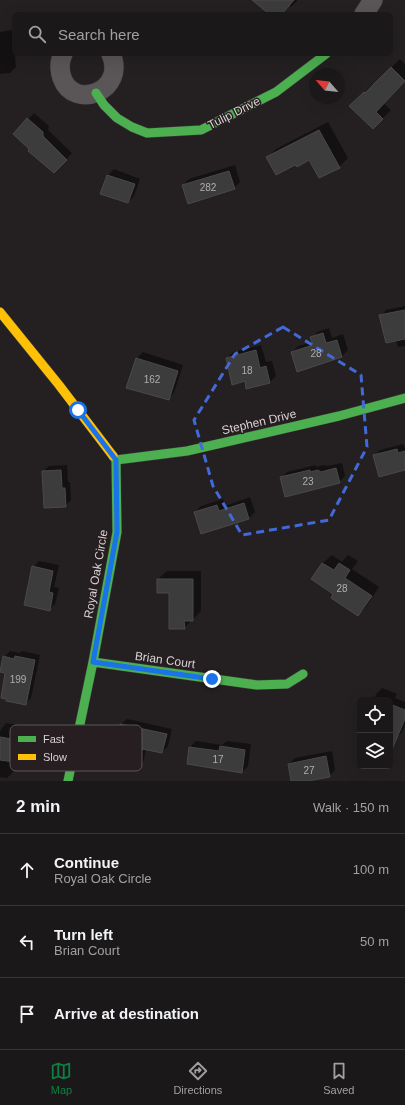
<!DOCTYPE html>
<meta charset="utf-8">
<style>
body{margin:0;font-family:Helvetica,sans-serif;background:#242122;color:#f1f3f6}
.controls{position:absolute;right:12px;bottom:12px;display:grid;overflow:hidden;border-radius:6px;box-shadow:0 4px 16px #0002}
.controls button{width:36px;height:36px;display:grid;place-items:center;padding:0;border:0;border-bottom:1px solid #393738;background:#1b1819;color:#f1f3f6;font:20px sans-serif}
.compass{position:absolute;left:309px;top:68px;width:36px;height:36px;border-radius:50%;background:#1b1819;box-shadow:0 4px 16px #0002;rotate:298deg}
.stop{position:absolute;width:12px;height:12px;margin:-9px;border:3px solid #1a73e8;border-radius:50%;background:#fff}
.stop.end{background:#1a73e8;border-color:#fff;box-shadow:0 1px 4px #0008}
.list{margin:0;padding:0;list-style:none}
h2{display:flex;justify-content:space-between;align-items:center;height:52px;margin:0;padding:0 16px;font-size:17px}
h2 small{font-size:13px;font-weight:400;color:#a0a0a2}
.list li{display:grid;grid-template-columns:26px 1fr auto;gap:12px;align-items:center;box-sizing:border-box;height:72px;padding:0 16px;border-top:1px solid #393738}
.list b{display:block;font-size:15px;white-space:nowrap}
.list p{margin:0;font-size:13px;white-space:nowrap;color:#a0a0a2}
.list em{font-size:13px;font-style:normal;color:#a0a0a2}
.icon{flex:none;width:22px;height:22px;fill:none;stroke:currentColor;stroke-width:2;stroke-linecap:round;stroke-linejoin:round}
.map{position:relative;flex:none;width:405px;height:781px;overflow:hidden}
.search{position:absolute;background:#1b1819;box-shadow:0 4px 16px #0002;left:12px;right:12px;top:12px;height:44px;display:flex;align-items:center;gap:10px;box-sizing:border-box;padding:0 14px;border-radius:6px;color:#a0a0a2;font-size:15px}
.sheet{height:268px;background:#1b1819}
nav{display:flex;justify-content:space-around;align-items:center;box-sizing:border-box;height:56px;border-top:1px solid #393738;background:#1b1819;font-size:11px;color:#a0a0a2}
nav a{display:grid;justify-items:center;gap:2px}
nav .on{color:#0b8043}
.map>svg:first-child{display:block}
.shadow{fill:#0007}
.building{fill:#3c3c3c;stroke:#4a4948}
.lines{fill:none;stroke-linecap:round;stroke-linejoin:round}
.street-casing{stroke:#3e3a3b;stroke-width:20}
.fast-casing{stroke:#3e3a3b;stroke-width:10}
.slow-casing{stroke:#3e3a3b;stroke-width:10}
.street{stroke:#5a5657;stroke-width:19}
.fast{stroke:#4caf50;stroke-width:9}
.slow{stroke:#ffc107;stroke-width:9}
.route{stroke:#1a73e8;stroke-width:5}
.marked{fill:none;stroke:#4269d7;stroke-width:3;stroke-dasharray:8 5;stroke-linejoin:round}
.labels{text-anchor:middle;stroke-width:3;stroke-linejoin:round;paint-order:stroke}
.number-label{font-size:10px;fill:#b1adae}
.street-label{font-size:12px;fill:#d8d3d4;stroke:#261e20}
.key{fill:#261e20;stroke:#5b5456;stroke-width:1}
.key-label{font-size:11px;fill:#d8d3d4}
</style>
<div class="map">
<svg width="405" height="781" viewBox="0 0 405 781">
<rect width="100%" height="100%" fill="#242021"/>
<!-- shadow -->
<path class="shadow" d="M 266,0 L 298,0 L 291,7 L 289,5 L 282,14 L 270,14 Z
M 13,30 L 16,67 L 10,73 L 0,74 L 0,32 Z
M 400,59 L 405,64 L 405,80 L 383,103 L 391,110 L 373,128 L 351,106 L 373,84 L 374,85 Z
M 34,113 L 49,126 L 48,130 L 72,153 L 60,166 L 31,149 L 14,134 Z
M 328,122 L 348,158 L 339,167 L 310,159 L 296,163 L 267,158 L 276,149 Z
M 235,165 L 240,182 L 234,188 L 183,185 L 189,179 Z
M 114,169 L 140,179 L 134,196 L 128,202 L 102,193 L 108,175 Z
M 405,306 L 405,346 L 398,347 L 396,340 L 381,316 L 386,310 Z
M 329,328 L 332,338 L 343,334 L 348,350 L 342,356 L 298,370 L 292,352 L 298,346 L 313,342 L 312,338 L 317,332 Z
M 261,345 L 266,362 L 272,361 L 276,376 L 270,382 L 246,380 L 227,358 L 233,352 Z
M 143,352 L 183,365 L 174,393 L 168,399 L 137,358 Z
M 403,444 L 405,448 L 405,469 L 374,456 L 380,450 Z
M 342,463 L 345,476 L 339,482 L 281,478 L 287,472 L 316,465 L 316,467 L 324,465 L 327,466 Z
M 67,465 L 68,482 L 70,482 L 71,500 L 65,506 L 43,472 L 49,466 Z
M 250,497 L 255,512 L 249,518 L 201,532 L 195,512 L 201,506 L 223,499 L 225,506 Z
M 332,555 L 342,562 L 348,555 L 358,561 L 352,569 L 379,587 L 366,607 L 358,615 L 335,594 L 312,579 L 323,563 Z
M 39,561 L 59,565 L 54,587 L 59,588 L 55,604 L 49,610 L 33,567 Z
M 167,571 L 201,571 L 201,611 L 184,628 L 170,592 L 158,579 Z
M 10,651 L 20,653 L 22,651 L 40,655 L 31,698 L 25,704 L 7,672 L 4,657 Z
M 382,688 L 397,694 L 395,698 L 405,702 L 405,725 L 402,732 L 396,738 L 390,736 L 390,700 L 374,700 L 376,694 Z
M 127,719 L 172,729 L 168,746 L 162,752 L 146,749 L 143,763 L 137,769 L 126,744 L 121,724 Z
M 6,723 L 19,725 L 17,733 L 23,734 L 19,755 L 16,759 L 13,772 L 7,778 L 0,777 L 0,731 Z
M 196,741 L 222,745 L 227,741 L 251,744 L 248,766 L 242,772 L 190,747 Z
M 332,751 L 335,770 L 329,776 L 302,781 L 292,781 L 289,764 L 295,758 Z"/>
<!-- building -->
<path class="building" d="M 252,0 L 294,0 L 282,14 L 269,14 Z
M 391,67 L 405,81 L 376,112 L 383,119 L 373,129 L 349,106 L 364,92 L 365,93 Z
M 27,118 L 43,132 L 43,136 L 67,160 L 54,173 L 28,151 L 29,149 L 13,134 Z
M 319,130 L 340,168 L 319,178 L 309,160 L 297,167 L 295,165 L 276,175 L 266,157 Z
M 229,171 L 235,189 L 188,204 L 182,185 Z
M 107,175 L 135,184 L 128,203 L 100,194 Z
M 405,310 L 405,339 L 386,343 L 379,315 Z
M 323,333 L 326,343 L 337,340 L 342,357 L 297,372 L 291,352 L 313,345 L 310,337 Z
M 256,350 L 260,368 L 266,366 L 270,383 L 246,389 L 245,381 L 232,385 L 226,358 Z
M 136,358 L 178,371 L 169,400 L 126,388 Z
M 397,449 L 398,453 L 405,451 L 405,470 L 379,477 L 373,455 Z
M 336,468 L 340,483 L 285,497 L 280,477 L 310,470 L 310,472 L 318,470 L 321,472 Z
M 61,470 L 62,488 L 65,488 L 66,507 L 44,508 L 42,471 Z
M 244,503 L 249,519 L 201,534 L 194,512 L 217,505 L 219,511 Z
M 322,563 L 334,570 L 339,563 L 350,570 L 345,578 L 372,596 L 358,616 L 331,598 L 333,594 L 311,579 Z
M 32,566 L 53,571 L 49,592 L 53,593 L 50,611 L 24,605 Z
M 157,579 L 193,579 L 193,621 L 184,621 L 185,629 L 169,629 L 169,593 L 157,593 Z
M 3,656 L 14,659 L 15,656 L 35,660 L 26,705 L 6,701 L 6,699 L 1,698 L 5,673 L 0,672 Z
M 390,704 L 405,710 L 405,719 L 390,754 Z
M 120,724 L 167,734 L 162,753 L 142,749 L 137,770 L 121,767 L 125,745 L 116,743 Z
M 0,737 L 18,740 L 14,762 L 0,760 Z
M 220,746 L 245,750 L 242,773 L 187,764 L 189,747 L 219,751 Z
M 326,756 L 330,777 L 308,781 L 291,781 L 288,764 Z"/>
<g class="lines">
<!-- street casing -->
<g class="street-casing">
<path id="street" d="M 364,14 L 373,0
M 63,54 C 59,62 59,69 62,78 C 74,111 127,91 111,54"/>
</g>
<!-- fast casing -->
<g class="fast-casing">
<path id="fast" d="M 96,93 L 104,105 L 117,118 L 132,127 L 147,133 L 201,130 L 276,92 L 326,54
M 116,460 L 187,451 L 339,416 L 405,398
M 93,662 L 257,685 L 287,684 L 303,674
M 68,781 L 93,662 L 117,532 L 116,460 L 113,456"/>
</g>
<!-- slow casing -->
<g class="slow-casing">
<path id="slow" d="M 0,312 L 59,385 L 113,456"/>
</g>
<!-- street -->
<use href="#street" class="street"/>
<!-- fast -->
<use href="#fast" class="fast"/>
<!-- slow -->
<use href="#slow" class="slow"/>
</g>
<g class="lines">
<!-- route -->
<path class="route" d="M 78,410 L 116,460 L 117,532 L 93,662 L 212,679"/>
</g>
<!-- marked area -->
<path class="marked" d="M 283,327 L 361,375 L 367,447 L 329,520 L 242,535 L 213,486 L 194,420 L 235,354 Z"/>
<g class="labels">
<!-- number labels -->
<g class="number-label">
<text x="208" y="191">282</text>
<text x="316" y="357">28</text>
<text x="247" y="374">18</text>
<text x="152" y="383">162</text>
<text x="308" y="485">23</text>
<text x="342" y="592">28</text>
<text x="18" y="683">199</text>
<text x="218" y="763">17</text>
<text x="309" y="774">27</text>
</g>
<!-- street labels -->
<g class="street-label">
<text transform="translate(234 113) rotate(-27)" y="4">Tulip Drive</text>
<text transform="translate(259 422) rotate(-13)" y="4">Stephen Drive</text>
<text transform="translate(96 574) rotate(-80)" y="4">Royal Oak Circle</text>
<text transform="translate(165 660) rotate(8)" y="4">Brian Court</text>
</g>
</g>
<!-- legend -->
<rect x="10" y="725" width="132" height="46" rx="6" class="key"/>
<rect x="18" y="736" width="18" height="6" fill="#4caf50"/>
<rect x="18" y="754" width="18" height="6" fill="#ffc107"/>
<g class="key-label">
<text x="43" y="743">Fast</text>
<text x="43" y="761">Slow</text>
</g>
</svg>
<div class="controls">
<button><svg class="icon" aria-label="locate" viewBox="0 0 24 24"><circle cx="12" cy="12" r="6"/><path d="M12 2v4M12 18v4M2 12h4M18 12h4"/></svg></button>
<button><svg class="icon" aria-label="layers" viewBox="0 0 24 24"><path d="M12 4l9 5-9 5-9-5zM3 14l9 5 9-5"/></svg></button>
</div>
<svg class="compass" viewBox="-18 -18 36 36"><path d="M0-13l5 13h-10z" fill="#e53935"/><path d="M0 13l5-13h-10z" fill="#a0a0a2"/></svg>
<div class="stop" style="left:78px;top:410px"></div>
<div class="stop end" style="left:212px;top:679px"></div>
<div class="search"><svg class="icon" aria-label="search" viewBox="0 0 24 24"><circle cx="10" cy="10" r="6"/><path d="M15 15l6 6"/></svg>Search here</div>
</div>
<section class="sheet">
<h2>2 min<small>Walk · 150 m</small></h2>
<ul class="list">
<li><svg class="icon" aria-label="ahead" viewBox="0 0 24 24"><path d="M12 20V5M6 11l6-6 6 6"/></svg><div><b>Continue</b><p>Royal Oak Circle</p></div><em>100 m</em></li>
<li><svg class="icon" aria-label="left" viewBox="0 0 24 24"><path d="M17 20v-9H6M10 6l-5 5 5 5"/></svg><div><b>Turn left</b><p>Brian Court</p></div><em>50 m</em></li>
<li><svg class="icon" aria-label="arrive" viewBox="0 0 24 24"><path d="M6 21V4h12l-3 4 3 4H6"/></svg><div><b>Arrive at destination</b></div></li>
</ul>
</section>
<nav>
<a class="on"><svg class="icon" aria-label="map" viewBox="0 0 24 24"><path d="M3 6l6-2 6 2 6-2v14l-6 2-6-2-6 2zM9 4v14M15 6v14"/></svg>Map</a>
<a><svg class="icon" aria-label="directions" viewBox="0 0 24 24"><path d="M12 3l9 9-9 9-9-9zM9 14v-3h6M13 9l2 2-2 2"/></svg>Directions</a>
<a><svg class="icon" aria-label="saved" viewBox="0 0 24 24"><path d="M7 4h10v16l-5-4-5 4z"/></svg>Saved</a>
</nav>
